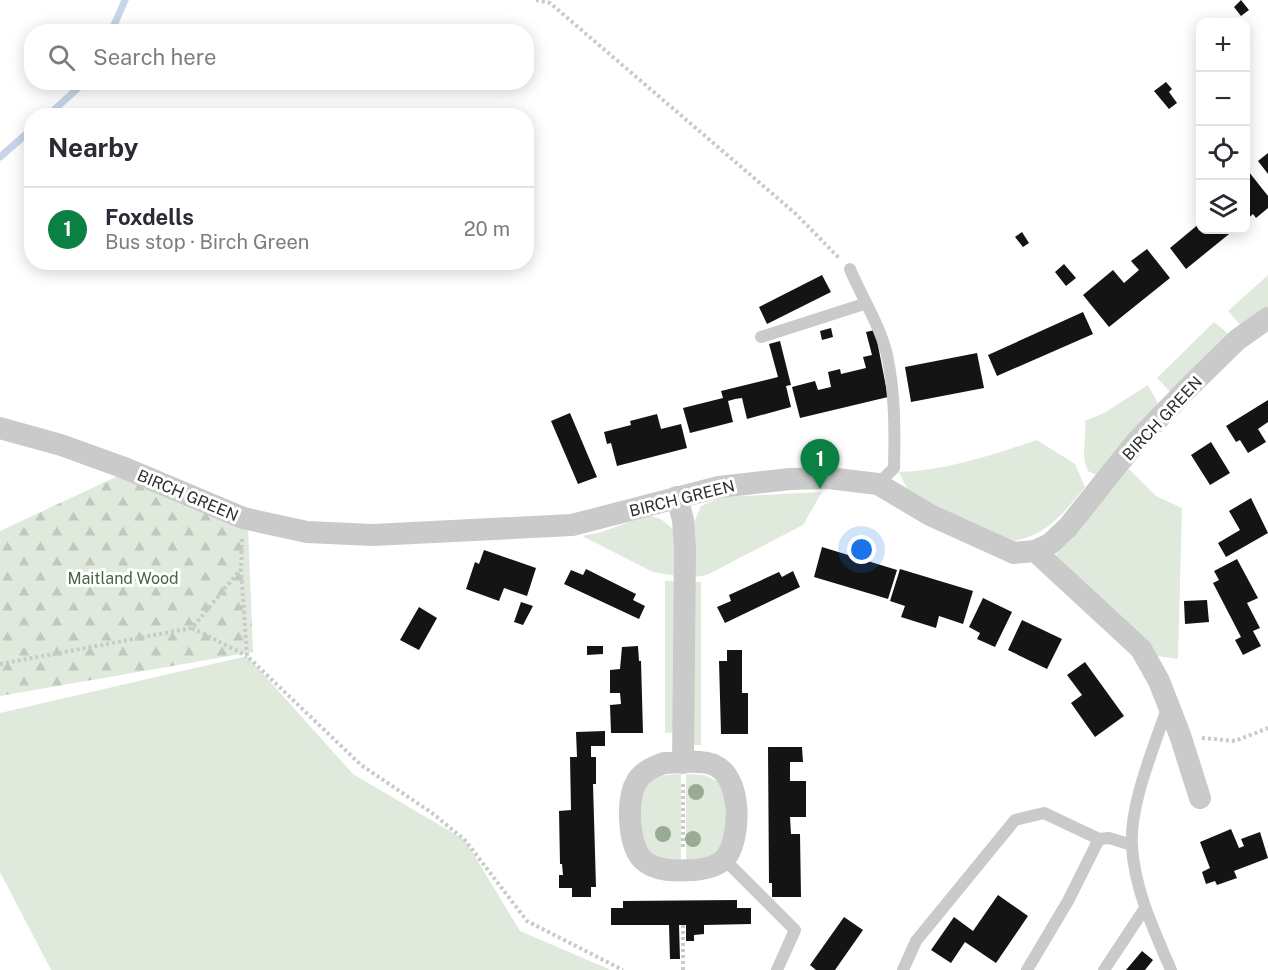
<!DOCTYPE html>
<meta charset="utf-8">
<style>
body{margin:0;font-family:"Public Sans",sans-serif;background:#f7f7f7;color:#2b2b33}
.controls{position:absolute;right:18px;top:18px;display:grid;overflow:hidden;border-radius:12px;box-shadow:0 3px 15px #0003}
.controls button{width:54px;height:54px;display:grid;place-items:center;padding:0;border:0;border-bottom:2px solid #e1e1e2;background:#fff;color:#2b2b33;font:30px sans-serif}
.you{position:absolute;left:862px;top:550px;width:21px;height:21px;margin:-15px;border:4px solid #fff;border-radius:50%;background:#1a73e8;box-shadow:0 0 0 9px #1a73e833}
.badge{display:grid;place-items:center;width:39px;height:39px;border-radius:50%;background:#0b8043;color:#fff;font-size:20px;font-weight:700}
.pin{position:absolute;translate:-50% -50px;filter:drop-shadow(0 2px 3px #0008)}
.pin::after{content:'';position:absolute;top:32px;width:21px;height:18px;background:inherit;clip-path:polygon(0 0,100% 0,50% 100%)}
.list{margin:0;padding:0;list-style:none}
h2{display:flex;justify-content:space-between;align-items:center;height:78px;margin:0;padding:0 24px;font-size:26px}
h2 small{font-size:20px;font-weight:400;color:#7c7c81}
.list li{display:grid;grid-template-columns:39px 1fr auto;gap:18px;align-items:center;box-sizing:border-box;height:84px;padding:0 24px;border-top:2px solid #e1e1e2}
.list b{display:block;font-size:22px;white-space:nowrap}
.list p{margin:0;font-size:20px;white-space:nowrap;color:#7c7c81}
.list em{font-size:20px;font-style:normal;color:#7c7c81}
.icon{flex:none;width:33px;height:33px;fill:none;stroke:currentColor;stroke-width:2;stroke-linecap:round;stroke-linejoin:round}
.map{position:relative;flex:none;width:1268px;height:970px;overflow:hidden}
.search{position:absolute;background:#fff;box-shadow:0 3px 15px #0003;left:24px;top:24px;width:510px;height:66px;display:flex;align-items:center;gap:15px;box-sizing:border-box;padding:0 21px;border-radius:24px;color:#7c7c81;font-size:22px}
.panel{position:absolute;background:#fff;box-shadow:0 3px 15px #0003;left:24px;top:108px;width:510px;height:162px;border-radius:24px}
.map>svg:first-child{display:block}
.grass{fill:#e0eadc}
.forest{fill:url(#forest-firs)}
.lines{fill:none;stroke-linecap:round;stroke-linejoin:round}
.stream{stroke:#c9d5e9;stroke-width:7}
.building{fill:#141414}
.path{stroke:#cacaca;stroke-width:4;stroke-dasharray:3 3;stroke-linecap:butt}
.lane{stroke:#cacaca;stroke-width:12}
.street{stroke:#cacaca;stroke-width:22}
.tree{fill:#9aab95}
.labels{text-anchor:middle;stroke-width:6;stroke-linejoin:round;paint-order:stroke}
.street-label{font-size:16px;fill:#2d2d2d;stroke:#fff}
.park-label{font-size:16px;fill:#48663e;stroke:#fff}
</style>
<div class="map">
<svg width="1268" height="970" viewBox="0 0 1268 970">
<defs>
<pattern id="forest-firs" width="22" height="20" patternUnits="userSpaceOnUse" patternTransform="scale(1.5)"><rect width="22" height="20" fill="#e0eadc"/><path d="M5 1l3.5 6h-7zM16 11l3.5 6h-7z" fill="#c0c9bd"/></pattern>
</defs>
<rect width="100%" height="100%" fill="#fff"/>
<!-- grass -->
<path class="grass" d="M 1268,275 L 1268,308 L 1242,327 L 1228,311 Z
M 1214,322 L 1230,335 L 1171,393 L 1157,378 Z
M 1148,385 L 1159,405 L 1098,476 L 1088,471 C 1080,456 1087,438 1085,421 L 1104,413 Z
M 1037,440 L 1075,464 L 1085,487 C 1064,512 1048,535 1014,541 L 918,498 L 907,489 L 899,472 C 949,470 991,455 1037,440 Z
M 1129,469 L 1156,496 L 1182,508 L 1178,659 L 1157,656 L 1056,557 L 1058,550 L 1082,526 Z
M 822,492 L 803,525 L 707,575 L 695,577 L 694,522 L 701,506 L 722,497 Z
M 647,515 L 661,519 L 674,530 L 677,576 L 653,572 L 582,536 L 602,532 Z
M 665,581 L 676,581 L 676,732 L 665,733 Z
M 695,582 L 701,582 L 701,745 L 695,745 L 693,740 Z
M 247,656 L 353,774 L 465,840 L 520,931 L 611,970 L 51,970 L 0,872 L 0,713 Z
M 681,774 L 681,863 L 655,858 L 642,844 L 640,794 C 646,777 665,774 681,774 Z
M 686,774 L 705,775 L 718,782 L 725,797 L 726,839 L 714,857 L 686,862 Z"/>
<!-- forest -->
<path class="forest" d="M 122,474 L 248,527 L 253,652 L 0,696 L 0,531 Z"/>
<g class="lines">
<!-- stream -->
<path class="stream" d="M 111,32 L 125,0
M 47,116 L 85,82
M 0,157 L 32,129"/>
</g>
<!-- building -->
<path class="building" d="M 1241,0 L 1249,10 L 1241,16 L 1234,7 Z
M 1166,82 L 1172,89 L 1169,92 L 1177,103 L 1169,109 L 1154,91 Z
M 1268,153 L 1268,174 L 1258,161 Z
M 1249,172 L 1268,196 L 1268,208 L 1256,218 L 1253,214 L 1246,220 L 1246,175 Z
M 1200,223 L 1200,230 L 1234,230 L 1186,269 L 1170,248 Z
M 1022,232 L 1029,243 L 1023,247 L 1015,237 Z
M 1147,249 L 1170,278 L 1109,327 L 1083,295 L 1113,270 L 1124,283 L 1139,270 L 1131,261 Z
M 1064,264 L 1076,278 L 1066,286 L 1055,272 Z
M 822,275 L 831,292 L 767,324 L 759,307 Z
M 1083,312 L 1093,334 L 997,376 L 988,355 Z
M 831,328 L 833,337 L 822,340 L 820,331 Z
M 875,330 L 888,397 L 800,418 L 792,387 L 815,381 L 818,390 L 831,387 L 828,372 L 840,369 L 841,374 L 866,368 L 863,357 L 872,355 L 866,332 Z
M 780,341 L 791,385 L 786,386 L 791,407 L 747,419 L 742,398 L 735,399 L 728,401 L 733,422 L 690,433 L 683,408 L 723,398 L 721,391 L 778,377 L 769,344 Z
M 977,353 L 984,388 L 911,402 L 905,367 Z
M 1268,400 L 1268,422 L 1258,429 L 1266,442 L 1248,453 L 1240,440 L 1236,442 L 1226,426 Z
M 570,413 L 597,477 L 578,484 L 551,421 Z
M 657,414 L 661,429 L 681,424 L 687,448 L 617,466 L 611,443 L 607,444 L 604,432 L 631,425 L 630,421 Z
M 1211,442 L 1230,473 L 1210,485 L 1191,455 Z
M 1251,498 L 1268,533 L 1226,557 L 1218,543 L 1240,530 L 1229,511 Z
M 822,547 L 897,570 L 888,599 L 814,577 Z
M 484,550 L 536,568 L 527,596 L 504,588 L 499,601 L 466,589 L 475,562 L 479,564 Z
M 1237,559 L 1258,598 L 1247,603 L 1260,628 L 1253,631 L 1261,646 L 1243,655 L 1235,640 L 1241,637 L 1213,583 L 1219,580 L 1214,571 Z
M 586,569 L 636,594 L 633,600 L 645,606 L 639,619 L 564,584 L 571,570 L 583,575 Z
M 900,569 L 973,591 L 963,624 L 939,616 L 936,628 L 901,617 L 905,606 L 890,601 Z
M 793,571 L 800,587 L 725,623 L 717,607 L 731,601 L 729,595 L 779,572 L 782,577 Z
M 983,598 L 1012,612 L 995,647 L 977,639 L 980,633 L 969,627 Z
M 1207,600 L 1209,622 L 1185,624 L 1184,601 Z
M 521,602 L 533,606 L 523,625 L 514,622 Z
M 419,607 L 437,618 L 419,650 L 400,640 Z
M 1022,620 L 1062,639 L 1047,669 L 1008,650 Z
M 587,646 L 603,646 L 603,654 L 587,655 Z
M 638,646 L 639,661 L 641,661 L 643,733 L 611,733 L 610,705 L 621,704 L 620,693 L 610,693 L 610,670 L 620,669 L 622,647 Z
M 727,650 L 742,650 L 742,693 L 748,693 L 748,734 L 721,734 L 719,661 L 727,661 Z
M 1085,662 L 1124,716 L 1095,737 L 1071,703 L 1082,695 L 1067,675 Z
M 605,731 L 605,746 L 591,746 L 591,757 L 596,757 L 596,784 L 593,784 L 596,887 L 591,887 L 591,897 L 572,897 L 572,888 L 559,888 L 559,875 L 563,875 L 562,864 L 560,864 L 559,811 L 571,810 L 570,757 L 577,757 L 576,732 Z
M 768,747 L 802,747 L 803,762 L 790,762 L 790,781 L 806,781 L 806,817 L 790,817 L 791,834 L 800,834 L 801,897 L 772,897 L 772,883 L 769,883 Z
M 1231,829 L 1239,848 L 1244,846 L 1241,839 L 1260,832 L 1268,858 L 1234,871 L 1237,878 L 1217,885 L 1215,881 L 1206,884 L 1202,872 L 1210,868 L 1200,842 Z
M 998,895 L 1028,916 L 996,963 L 965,942 L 951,963 L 931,950 L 954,917 L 973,931 Z
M 737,900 L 737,908 L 751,908 L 751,924 L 704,925 L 704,934 L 694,935 L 694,941 L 686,941 L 686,925 L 679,925 L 680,959 L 670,959 L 669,925 L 611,925 L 611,908 L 623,908 L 623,901 Z
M 844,917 L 863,930 L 835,970 L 816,970 L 810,965 Z
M 1142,951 L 1153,960 L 1145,970 L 1126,970 Z"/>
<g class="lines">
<!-- path -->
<path class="path" d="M 536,0 L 550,3 L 796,214 L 839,258
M 242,539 L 241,569 L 247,656 L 361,765 L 432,813 L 465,840 L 527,921 L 623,970
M 192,628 L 247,656
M 0,664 L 192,628 L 241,569
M 1202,738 L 1235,741 L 1268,728
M 683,784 L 683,849
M 683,970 L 683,925"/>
<!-- lane -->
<path class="lane" d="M 850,269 C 862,298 880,325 887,355 C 895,392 895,431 894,468 L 878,484
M 761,337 L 864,304
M 1167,708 C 1154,748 1129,805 1132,847 C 1135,891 1154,930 1171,970
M 725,860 L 795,930 L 777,970
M 903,970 L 916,941 L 1015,820 L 1044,813 L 1099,839
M 1027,970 L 1068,901 L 1099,839 L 1109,838 L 1132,845
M 1104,970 L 1145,908"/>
<!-- street -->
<path class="street" d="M 0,428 L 61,445 L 122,467 L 243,518 L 307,532 L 373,535 L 572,525 L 719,487 L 790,479 L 828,478 L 878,484 L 930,515 L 1014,553 L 1035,551 L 1050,544 L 1068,527 L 1136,442 L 1186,390 L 1237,340 L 1268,318
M 677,497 L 683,520 L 685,549 L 683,763
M 1035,551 L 1141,649 L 1159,681 L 1180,735 L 1200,798
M 664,763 C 679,763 699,759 714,765 C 742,777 741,835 727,856 C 720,866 706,869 694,870 C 677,871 655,872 642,859 C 628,844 626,798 637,781 C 643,771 654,767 664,763 Z"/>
</g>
<!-- trees -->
<g class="tree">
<circle cx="696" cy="792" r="8"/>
<circle cx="663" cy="834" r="8"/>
<circle cx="693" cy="839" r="8"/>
</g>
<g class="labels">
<!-- street labels -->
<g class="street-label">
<text transform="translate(1162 418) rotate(-47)" y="6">BIRCH GREEN</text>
<text transform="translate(188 495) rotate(23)" y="6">BIRCH GREEN</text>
<text transform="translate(682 498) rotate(-14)" y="6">BIRCH GREEN</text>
</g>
<!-- park labels -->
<g class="park-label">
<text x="123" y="584">Maitland Wood</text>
</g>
</g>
</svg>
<div class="controls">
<button>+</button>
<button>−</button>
<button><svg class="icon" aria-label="locate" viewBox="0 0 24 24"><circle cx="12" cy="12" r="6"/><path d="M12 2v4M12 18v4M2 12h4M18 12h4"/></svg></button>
<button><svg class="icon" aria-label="layers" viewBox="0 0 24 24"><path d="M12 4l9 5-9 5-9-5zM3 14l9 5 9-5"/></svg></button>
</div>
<div class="you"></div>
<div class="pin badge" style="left:820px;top:489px">1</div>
<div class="search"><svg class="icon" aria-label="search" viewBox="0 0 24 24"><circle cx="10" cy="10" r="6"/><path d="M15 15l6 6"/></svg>Search here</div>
<section class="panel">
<h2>Nearby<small></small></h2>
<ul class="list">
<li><span class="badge">1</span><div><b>Foxdells</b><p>Bus stop · Birch Green</p></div><em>20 m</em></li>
</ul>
</section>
</div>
